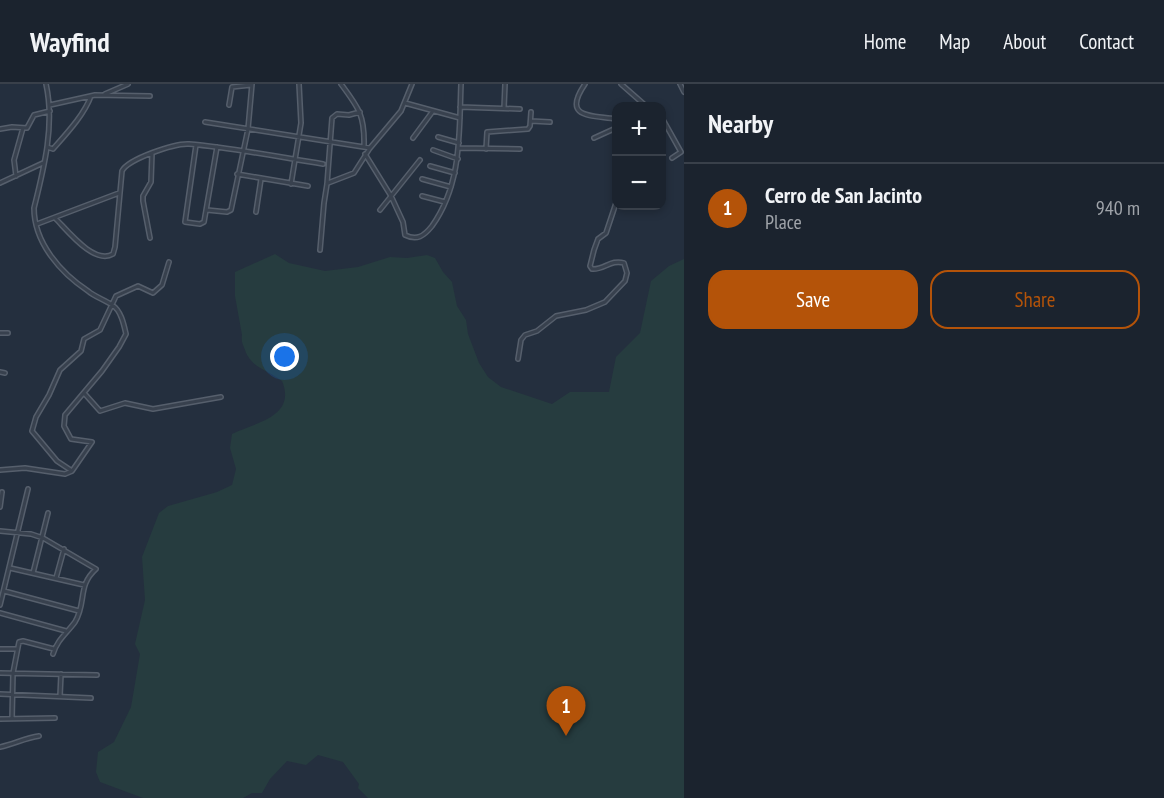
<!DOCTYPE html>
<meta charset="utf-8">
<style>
body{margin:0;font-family:"PT Sans Narrow",sans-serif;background:#282f3a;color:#f1f3f6}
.controls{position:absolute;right:18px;top:18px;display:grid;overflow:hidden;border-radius:12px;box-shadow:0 3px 9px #0003}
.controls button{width:54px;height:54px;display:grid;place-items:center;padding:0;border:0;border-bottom:2px solid #39404a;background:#1b232e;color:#f1f3f6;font:30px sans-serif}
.you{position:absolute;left:285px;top:273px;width:21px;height:21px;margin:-15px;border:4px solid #fff;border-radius:50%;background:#1a73e8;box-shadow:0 0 0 9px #1a73e833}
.badge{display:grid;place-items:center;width:39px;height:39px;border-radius:50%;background:#b45309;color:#fff;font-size:20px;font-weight:700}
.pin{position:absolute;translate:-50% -50px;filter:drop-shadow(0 2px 3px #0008)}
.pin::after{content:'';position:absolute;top:32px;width:21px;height:18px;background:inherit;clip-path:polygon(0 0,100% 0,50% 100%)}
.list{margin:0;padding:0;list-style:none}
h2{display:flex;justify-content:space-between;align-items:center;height:78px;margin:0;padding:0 24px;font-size:26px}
h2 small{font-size:20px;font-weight:400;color:#a0a4aa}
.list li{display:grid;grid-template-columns:39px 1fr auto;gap:18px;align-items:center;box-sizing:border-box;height:90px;padding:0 24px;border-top:2px solid #39404a}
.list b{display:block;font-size:22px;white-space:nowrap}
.list p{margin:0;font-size:20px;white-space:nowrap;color:#a0a4aa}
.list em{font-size:20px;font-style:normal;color:#a0a4aa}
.actions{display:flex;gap:12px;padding:18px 24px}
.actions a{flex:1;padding:14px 0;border:2px solid #b45309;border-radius:18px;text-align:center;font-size:21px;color:#b45309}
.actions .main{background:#b45309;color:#fff}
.map{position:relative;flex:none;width:684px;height:714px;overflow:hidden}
header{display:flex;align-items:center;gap:36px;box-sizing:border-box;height:84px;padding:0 30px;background:#1b232e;border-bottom:2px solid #39404a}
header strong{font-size:28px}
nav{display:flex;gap:33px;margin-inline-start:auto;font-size:21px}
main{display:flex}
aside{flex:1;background:#1b232e}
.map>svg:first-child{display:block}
.green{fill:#263c3f}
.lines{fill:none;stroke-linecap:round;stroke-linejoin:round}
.street-casing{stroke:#565f6c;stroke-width:6}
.street{stroke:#38414e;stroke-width:3}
</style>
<header>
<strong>Wayfind</strong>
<nav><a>Home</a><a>Map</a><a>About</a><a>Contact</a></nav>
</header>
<main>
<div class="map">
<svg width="684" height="714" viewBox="0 0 684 714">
<rect width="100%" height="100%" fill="#242f3e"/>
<!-- green -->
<path class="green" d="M 275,170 L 289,179 L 325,187 L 358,183 L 390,173 L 407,174 L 427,171 L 435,174 L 443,188 L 452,198 L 457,222 L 466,236 L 468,250 L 479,279 L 488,293 L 501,303 L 552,320 L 570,308 L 609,308 L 616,273 L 640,249 L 651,197 L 669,182 L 684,175 L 684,714 L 368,714 L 358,704 L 359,700 L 343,678 L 318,671 L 306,681 L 287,677 L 270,695 L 262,709 L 252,709 L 243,714 L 143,714 L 100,698 L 96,688 L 98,668 L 114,658 L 131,623 L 140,570 L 135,560 L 145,516 L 142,473 L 159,429 L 168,422 L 217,408 L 232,401 L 236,385 L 230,364 L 232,350 C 254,339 297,333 282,297 C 268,286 251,284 245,266 C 243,260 241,258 242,251 L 235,212 L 235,188 Z"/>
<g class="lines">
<!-- street casing -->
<g class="street-casing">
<path id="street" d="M 341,0 C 359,24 365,32 364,63
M 585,0 C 561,35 592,31 616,35
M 621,0 L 646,22
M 680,0 L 684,8
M 105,10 L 128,0
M 405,19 L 460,34
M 50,21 L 95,11 L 150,12
M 229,21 L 232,3 L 251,1
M 460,23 L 520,25
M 504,24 L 505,0
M 662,34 L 681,68 L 672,74
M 531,37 L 550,38
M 205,38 L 370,64
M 0,45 L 12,43 L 27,44 L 34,31 L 50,27
M 438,53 L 459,59
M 413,54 L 433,27
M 594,54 L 616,44
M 196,61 L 185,138 L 200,140 L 204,138 L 217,63
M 47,63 L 53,65 C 67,49 84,31 91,12
M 459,64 L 520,65
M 486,65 L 487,48 L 528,45 L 530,42 L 531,28
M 433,66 L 458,75
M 365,70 L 391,112 L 403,138 L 405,151 C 417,157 424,152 432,142 C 462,100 459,50 461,0
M 430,82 L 455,89
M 237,90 L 308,102
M 16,92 L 14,76 L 23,44
M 422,95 L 451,103
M 0,99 L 43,79
M 328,99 L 354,89 L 370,64 L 401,27 L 412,0
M 291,100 L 301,39 L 299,0
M 422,112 L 445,118
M 207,126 L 227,128 L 231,126 L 248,45 L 252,0
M 380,126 L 420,76
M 256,128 L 261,95
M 55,134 C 68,147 94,181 113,170 L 115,163 L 122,87 C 128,75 175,59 189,60 C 234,64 279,73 323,80
M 37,140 L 119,109
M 150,154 L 143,117 L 143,112 L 151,98 L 152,69
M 320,166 L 324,119 L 327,100 L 332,34 L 337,30 L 349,31 L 360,28
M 0,249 L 8,249
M 518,275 L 521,256 L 525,251 L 537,247 L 556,232 L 586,226 L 605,218 L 625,197 L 627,189 L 624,179 C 611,175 604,186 592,185 L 590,182 L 594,166 L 598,155 L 606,149 L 616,119
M 0,288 L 5,289
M 84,309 L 100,327 L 125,319 L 153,325 L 221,313
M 0,386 L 25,384 L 65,390 L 72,387 L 92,358 L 71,355 L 64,342 L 65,331 L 102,287 L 119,263 L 126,250 C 124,241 121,226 112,221 C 105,216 95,213 88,207 C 61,189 34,159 34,124 C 44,84 55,41 46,0
M 72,387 L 57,377 L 32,347 L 36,333 L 49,311 L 60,286 L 81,267 L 84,255 L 100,246 L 116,212 L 138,202 L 153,209 L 162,201 L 169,178
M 0,423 L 2,408
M 0,447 L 31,450 L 43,454 L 96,485 C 77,502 87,518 75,538 C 67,549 57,556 53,570
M 10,484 L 84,501
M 33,489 L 48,429
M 56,494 L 64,465
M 4,507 L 79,527
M 0,521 L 28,405
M 0,529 L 66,547
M 0,565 L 16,565
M 0,589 L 97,591
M 0,610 L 91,614
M 60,612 L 61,590
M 0,635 L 55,634
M 12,635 L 13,589 L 19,558 L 23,557 L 54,565
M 0,663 C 14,660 25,654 39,652"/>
</g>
<!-- street -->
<use href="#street" class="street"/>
</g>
</svg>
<div class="controls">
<button>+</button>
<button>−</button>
</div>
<div class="you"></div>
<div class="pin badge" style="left:566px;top:652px">1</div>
</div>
<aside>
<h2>Nearby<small></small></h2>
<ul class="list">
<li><span class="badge">1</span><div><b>Cerro de San Jacinto</b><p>Place</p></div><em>940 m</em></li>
</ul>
<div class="actions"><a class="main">Save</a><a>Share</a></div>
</aside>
</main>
